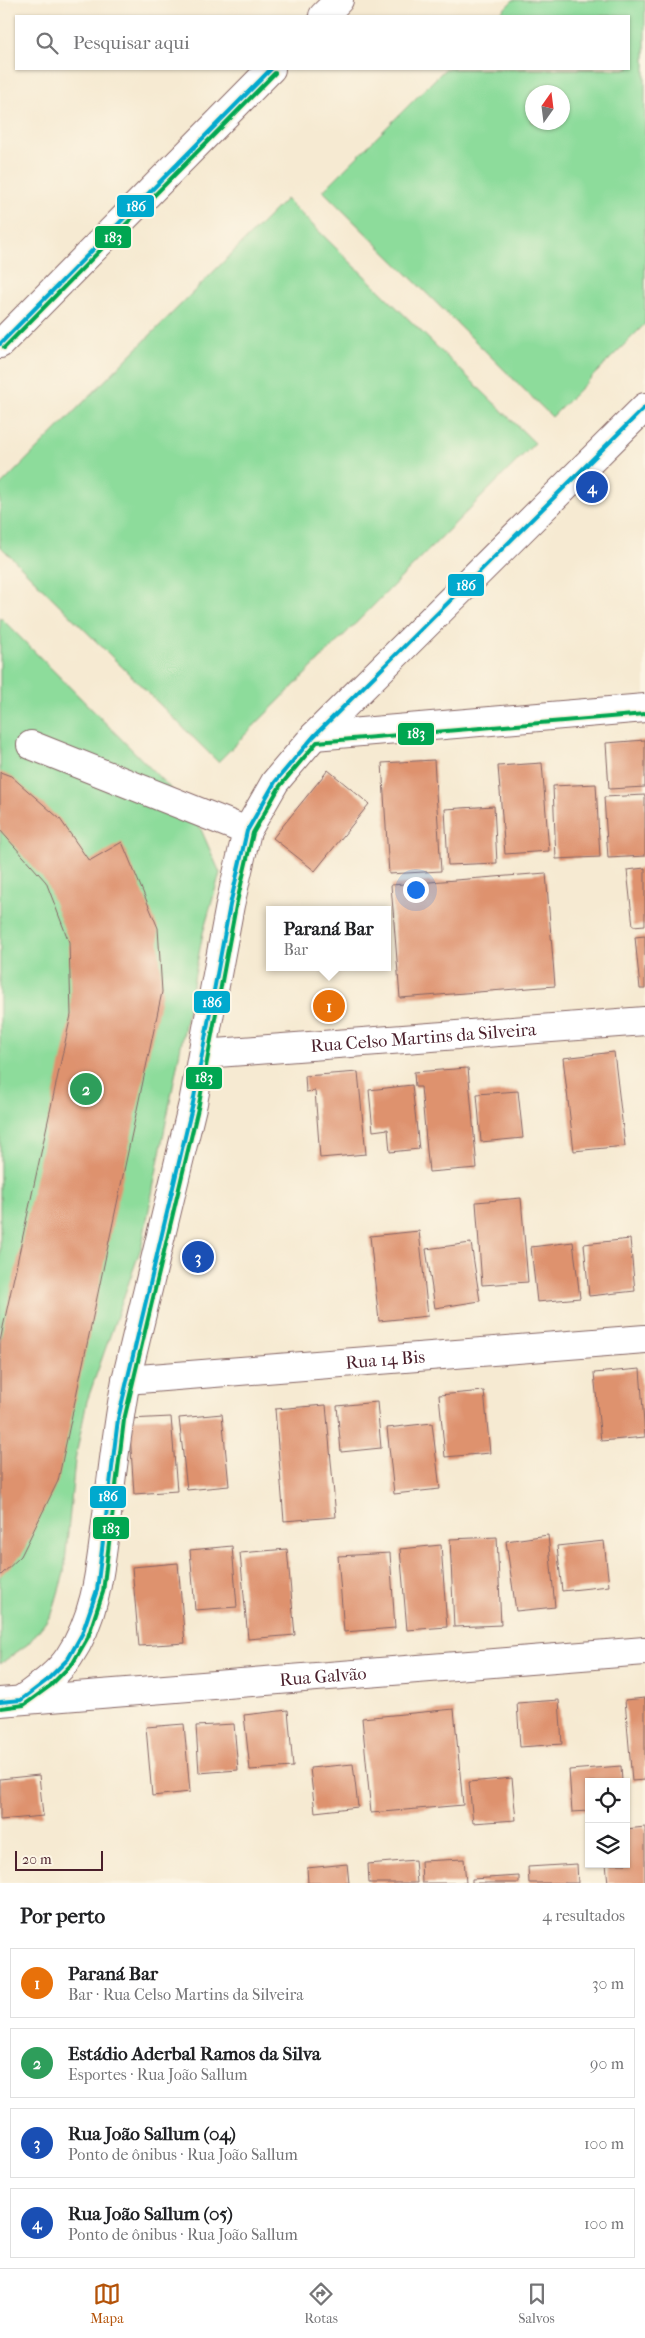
<!DOCTYPE html>
<html lang="pt">
<meta charset="utf-8">
<style>
body{margin:0;font-family:"IM FELL French Canon",serif;background:#f2f2f2;color:#202124}
.controls{position:absolute;right:15px;bottom:15px;display:grid;overflow:hidden;border-radius:0px;box-shadow:0 1px 4px #0004}
.controls button{width:45px;height:45px;display:grid;place-items:center;padding:0;border:0;border-bottom:1px solid #e0e0e0;background:#fff;color:#202124;font:25px sans-serif}
.compass{position:absolute;left:525px;top:85px;width:45px;height:45px;border-radius:50%;background:#fff;box-shadow:0 1px 4px #0004;rotate:14deg}
.scale{position:absolute;left:15px;bottom:12px;width:88px;box-sizing:border-box;padding-left:5px;border:2px solid #4a1f2b;border-top:0;font-size:14px;line-height:18px;white-space:nowrap;color:#4a1f2b;-webkit-text-stroke:4px #fcf5e5;paint-order:stroke}
.you{position:absolute;left:415px;top:889px;width:18px;height:18px;margin:-12px;border:4px solid #fff;border-radius:50%;background:#1a73e8;box-shadow:0 0 0 8px #1a73e833}
.badge{display:grid;place-items:center;width:32px;height:32px;border-radius:50%;background:#b45309;color:#fff;font-size:16px;font-weight:700}
.pin{position:absolute;translate:-50% -50%;border:2px solid #fff;box-shadow:0 1px 5px #0006}
.popup{position:absolute;left:266px;top:906px;width:125px;height:65px;box-sizing:border-box;display:grid;place-content:center;border-radius:0px;background:#fff;filter:drop-shadow(0 1px 4px #0005);font-size:16px;white-space:nowrap;color:#757577}
.popup b{font-size:19px;color:#202124}
.popup::after{content:'';position:absolute;left:50%;top:100%;margin-left:-10px;border:10px solid transparent;border-top-color:#fff}
.list{margin:0;padding:0;list-style:none}
h2{display:flex;justify-content:space-between;align-items:center;height:65px;margin:0;padding:0 20px;font-size:21px}
h2 small{font-size:16px;font-weight:400;color:#757577}
.list li{display:grid;grid-template-columns:32px 1fr auto;gap:15px;align-items:center;box-sizing:border-box;height:70px;margin:0 10px 10px;padding:0 10px;border:1px solid #e0e0e0;border-radius:0px}
.list b{display:block;font-size:19px;white-space:nowrap}
.list p{margin:0;font-size:16px;white-space:nowrap;color:#757577}
.list em{font-size:16px;font-style:normal;color:#757577}
.icon{flex:none;width:28px;height:28px;fill:none;stroke:currentColor;stroke-width:2;stroke-linecap:round;stroke-linejoin:round}
.map{position:relative;flex:none;width:645px;height:1883px;overflow:hidden}
.search{position:absolute;background:#fff;box-shadow:0 1px 4px #0004;left:15px;right:15px;top:15px;height:55px;display:flex;align-items:center;gap:12px;box-sizing:border-box;padding:0 18px;border-radius:0px;color:#757577;font-size:19px}
.sheet{height:385px;background:#fff}
nav{display:flex;justify-content:space-around;align-items:center;box-sizing:border-box;height:70px;border-top:1px solid #e0e0e0;background:#fff;font-size:14px;color:#757577}
nav a{display:grid;justify-items:center;gap:2px}
nav .on{color:#b45309}
.map>svg:first-child{display:block}
.green{fill:#8ddc9b;stroke:#6c7e63;fill-rule:evenodd}
.building{fill:#de926e}
.lines{fill:none;stroke-linecap:round;stroke-linejoin:round}
.minor-casing{stroke:#866665;stroke-width:30}
.minor{stroke:#fff;stroke-width:28}
.bus-1-casing{stroke:#fcf5e5;stroke-width:8}
.bus-2-casing{stroke:#fcf5e5;stroke-width:8}
.bus-1{stroke:#00a9ce;stroke-width:4}
.bus-2{stroke:#00a651;stroke-width:4}
.labels{text-anchor:middle;stroke-width:4;stroke-linejoin:round;paint-order:stroke}
.street-label{font-size:18px;fill:#4a1f2b;stroke:#fcf5e5}
.line-badge{stroke:#fcf5e5;stroke-width:2}
.badge-label{font-size:14px;text-anchor:middle;font-weight:bold;fill:#fff}
</style>
<div class="map">
<svg width="645" height="1883" viewBox="0 0 645 1883">
<rect width="100%" height="100%" fill="#fcf5e5"/>
<filter id="ink" filterUnits="userSpaceOnUse"><feTurbulence type="fractalNoise" baseFrequency=".02" numOctaves="2"/><feDisplacementMap in="SourceGraphic" scale="10" xChannelSelector="R" yChannelSelector="G"/><feConvolveMatrix kernelMatrix="1 2 1 2 8 2 1 2 1" color-interpolation-filters="sRGB"/></filter>
<filter id="wash" filterUnits="userSpaceOnUse"><feTurbulence type="fractalNoise" baseFrequency=".0096" numOctaves="4" result="noise"/><feDisplacementMap in="SourceGraphic" scale="20" xChannelSelector="R" yChannelSelector="G"/><feGaussianBlur stdDeviation="1.12" result="paint"/><feColorMatrix in="noise" values="0 0 0 0 0 0 0 0 0 0 0 0 0 0 0 0 0 1.4 0 .05"/><feComposite in="paint" operator="in"/></filter>
<g filter="url(#wash)">
<rect width="100%" height="100%" fill="#f6ead2"/>
<!-- green -->
<path class="green" d="M 513,0 L 645,0 L 645,324 L 552,417 L 323,191 L 445,69 L 629,69 L 629,16 L 497,16 ZM 562,92 L 562,122 L 532,122 L 532,92 Z
M 286,199 L 535,443 L 218,762 L 0,546 L 0,486 Z
M 0,617 L 193,811 L 220,873 L 203,933 L 142,1245 L 87,1401 L 75,1460 L 64,1573 L 52,1614 L 28,1644 L 0,1664 Z"/>
<g id="blocks">
<!-- building -->
<path class="building" d="M 645,740 L 645,787 L 609,789 L 606,743 Z
M 434,760 L 441,871 L 389,874 L 382,763 Z
M 542,763 L 549,851 L 505,854 L 498,766 Z
M 328,770 L 369,804 L 315,871 L 273,838 Z
M 0,772 L 11,776 L 60,819 L 89,861 L 122,842 L 158,928 L 162,992 L 58,1481 L 21,1556 L 0,1576 L 0,1341 L 71,1015 L 69,942 L 46,882 L 0,830 Z
M 596,784 L 600,857 L 556,859 L 553,786 Z
M 645,795 L 645,856 L 608,858 L 604,797 Z
M 494,806 L 497,863 L 448,865 L 445,809 Z
M 645,868 L 645,925 L 633,926 L 627,870 Z
M 546,873 L 555,986 L 400,998 L 391,885 Z
M 645,936 L 645,989 L 640,989 L 635,937 Z
M 614,1052 L 625,1146 L 574,1151 L 563,1058 Z
M 468,1068 L 477,1168 L 429,1172 L 421,1087 L 415,1087 L 414,1072 Z
M 358,1072 L 366,1154 L 320,1158 L 315,1091 L 306,1092 L 305,1076 Z
M 412,1085 L 419,1149 L 390,1152 L 388,1129 L 373,1131 L 369,1090 Z
M 518,1091 L 523,1138 L 481,1142 L 477,1094 Z
M 521,1198 L 528,1282 L 482,1285 L 476,1202 Z
M 419,1231 L 428,1316 L 379,1321 L 370,1236 Z
M 630,1239 L 635,1291 L 589,1296 L 584,1244 Z
M 573,1242 L 580,1298 L 537,1302 L 531,1247 Z
M 471,1243 L 480,1301 L 435,1308 L 426,1249 Z
M 640,1369 L 645,1437 L 601,1441 L 594,1373 Z
M 484,1391 L 490,1453 L 445,1457 L 439,1395 Z
M 377,1402 L 381,1448 L 341,1452 L 337,1406 Z
M 326,1405 L 336,1517 L 284,1521 L 275,1409 Z
M 222,1414 L 229,1486 L 187,1490 L 179,1418 Z
M 171,1417 L 177,1491 L 134,1494 L 129,1419 Z
M 432,1423 L 440,1489 L 394,1494 L 387,1428 Z
M 548,1535 L 555,1607 L 516,1611 L 506,1541 Z
M 497,1537 L 501,1625 L 454,1627 L 450,1539 Z
M 604,1541 L 609,1586 L 562,1591 L 557,1546 Z
M 441,1545 L 447,1627 L 407,1630 L 400,1549 Z
M 232,1546 L 237,1607 L 195,1610 L 190,1550 Z
M 287,1549 L 295,1635 L 248,1639 L 240,1553 Z
M 390,1553 L 395,1628 L 344,1632 L 338,1556 Z
M 178,1563 L 185,1643 L 139,1646 L 132,1567 Z
M 645,1698 L 645,1780 L 632,1781 L 625,1700 Z
M 559,1700 L 562,1744 L 520,1747 L 517,1703 Z
M 454,1709 L 463,1805 L 371,1813 L 362,1718 Z
M 288,1710 L 293,1767 L 250,1770 L 244,1715 Z
M 184,1724 L 190,1792 L 152,1796 L 146,1727 Z
M 234,1724 L 238,1770 L 199,1773 L 196,1726 Z
M 353,1764 L 358,1807 L 315,1812 L 310,1768 Z
M 621,1766 L 622,1782 L 589,1782 L 589,1811 L 572,1812 L 569,1770 Z
M 39,1775 L 43,1816 L 0,1820 L 0,1779 Z
M 512,1778 L 516,1820 L 473,1823 L 469,1782 Z
M 645,1827 L 645,1883 L 608,1883 L 606,1864 L 626,1864 L 626,1829 Z
M 464,1859 L 466,1883 L 422,1883 L 421,1861 Z
M 415,1860 L 417,1883 L 369,1883 L 368,1864 Z
M 347,1864 L 349,1883 L 308,1883 L 307,1868 Z
M 577,1864 L 578,1883 L 529,1883 L 528,1867 Z
M 519,1876 L 519,1883 L 472,1883 L 472,1879 Z"/>
</g>
</g>
<g filter="url(#ink)">
<use href="#blocks" fill-opacity="0" stroke="#866665" stroke-width="1"/>
<g class="lines">
<!-- minor casing -->
<g class="minor-casing">
<g id="minor">
<path d="M 323,16 L 339,0"/>
<path d="M 0,344 L 271,69"/>
<path d="M 314,736 L 645,708"/>
<path d="M 31,745 L 247,831"/>
<path id="s1" d="M 203,1054 L 645,1021"/>
<path id="s2" d="M 126,1380 L 645,1339"/>
<path d="M 21,1700 C 37,1688 57,1675 69,1657 C 96,1617 100,1570 106,1523 C 112,1475 117,1428 126,1380 L 193,1103 L 230,905 L 247,831 L 275,782 L 314,736 L 645,407"/>
<path id="s3" d="M 0,1702 L 645,1651"/>
</g>
</g>
<!-- minor -->
<use href="#minor" class="minor"/>
<!-- bus-1 casing -->
<g class="bus-1-casing">
<path id="bus-1" d="M 0,344 L 271,69
M 0,1702 L 21,1700 L 46,1681 L 68,1659 L 82,1634 L 97,1590 L 118,1419 L 193,1103 L 230,905 L 247,831 L 275,782 L 314,736 L 645,407"/>
</g>
<!-- bus-2 casing -->
<g class="bus-2-casing">
<path id="bus-2" d="M 4,348 L 275,73
M 1,1708 L 24,1705 L 50,1686 L 73,1663 L 88,1637 L 103,1592 L 124,1420 L 199,1104 L 236,906 L 253,833 L 280,786 L 317,742 L 645,714"/>
</g>
<!-- bus-1 -->
<use href="#bus-1" class="bus-1"/>
<!-- bus-2 -->
<use href="#bus-2" class="bus-2"/>
</g>
</g>
<g class="labels">
<!-- street labels -->
<g class="street-label">
<text dy="6" stroke="none"><textPath href="#s1" startOffset="221">Rua Celso Martins da Silveira</textPath></text>
<text dy="6" stroke="none"><textPath href="#s2" startOffset="260">Rua 14 Bis</textPath></text>
<text dy="6" stroke="none"><textPath href="#s3" startOffset="324">Rua Galvão</textPath></text>
</g>
</g>
<g class="line-badge">
<rect x="116" y="194" width="39" height="24" rx="5" fill="#00a9ce"/>
<rect x="94" y="225" width="38" height="24" rx="5" fill="#00a651"/>
<rect x="447" y="573" width="38" height="24" rx="5" fill="#00a9ce"/>
<rect x="397" y="722" width="38" height="24" rx="5" fill="#00a651"/>
<rect x="193" y="990" width="38" height="24" rx="5" fill="#00a9ce"/>
<rect x="185" y="1066" width="38" height="24" rx="5" fill="#00a651"/>
<rect x="89" y="1485" width="38" height="24" rx="5" fill="#00a9ce"/>
<rect x="92" y="1516" width="38" height="24" rx="5" fill="#00a651"/>
</g>
<g class="badge-label">
<text x="136" y="211">186</text>
<text x="113" y="242">183</text>
<text x="466" y="590">186</text>
<text x="416" y="738">183</text>
<text x="212" y="1007">186</text>
<text x="204" y="1082">183</text>
<text x="108" y="1501">186</text>
<text x="111" y="1533">183</text>
</g>
</svg>
<div class="controls">
<button><svg class="icon" aria-label="locate" viewBox="0 0 24 24"><circle cx="12" cy="12" r="6"/><path d="M12 2v4M12 18v4M2 12h4M18 12h4"/></svg></button>
<button><svg class="icon" aria-label="layers" viewBox="0 0 24 24"><path d="M12 4l9 5-9 5-9-5zM3 14l9 5 9-5"/></svg></button>
</div>
<svg class="compass" viewBox="-18 -18 36 36"><path d="M0-13l5 13h-10z" fill="#e53935"/><path d="M0 13l5-13h-10z" fill="#757577"/></svg>
<div class="scale">20 m</div>
<div class="you"></div>
<div class="pin badge" style="left:329px;top:1006px;background:#e8710a">1</div>
<div class="popup"><b>Paraná Bar</b>Bar</div>
<div class="pin badge" style="left:86px;top:1089px;background:#2e9e5b">2</div>
<div class="pin badge" style="left:198px;top:1257px;background:#1a4fb4">3</div>
<div class="pin badge" style="left:592px;top:487px;background:#1a4fb4">4</div>
<div class="search"><svg class="icon" aria-label="search" viewBox="0 0 24 24"><circle cx="10" cy="10" r="6"/><path d="M15 15l6 6"/></svg>Pesquisar aqui</div>
</div>
<section class="sheet">
<h2>Por perto<small>4 resultados</small></h2>
<ul class="list">
<li><span class="badge" style="background:#e8710a">1</span><div><b>Paraná Bar</b><p>Bar · Rua Celso Martins da Silveira</p></div><em>30 m</em></li>
<li><span class="badge" style="background:#2e9e5b">2</span><div><b>Estádio Aderbal Ramos da Silva</b><p>Esportes · Rua João Sallum</p></div><em>90 m</em></li>
<li><span class="badge" style="background:#1a4fb4">3</span><div><b>Rua João Sallum (04)</b><p>Ponto de ônibus · Rua João Sallum</p></div><em>100 m</em></li>
<li><span class="badge" style="background:#1a4fb4">4</span><div><b>Rua João Sallum (05)</b><p>Ponto de ônibus · Rua João Sallum</p></div><em>100 m</em></li>
</ul>
</section>
<nav>
<a class="on"><svg class="icon" aria-label="map" viewBox="0 0 24 24"><path d="M3 6l6-2 6 2 6-2v14l-6 2-6-2-6 2zM9 4v14M15 6v14"/></svg>Mapa</a>
<a><svg class="icon" aria-label="directions" viewBox="0 0 24 24"><path d="M12 3l9 9-9 9-9-9zM9 14v-3h6M13 9l2 2-2 2"/></svg>Rotas</a>
<a><svg class="icon" aria-label="saved" viewBox="0 0 24 24"><path d="M7 4h10v16l-5-4-5 4z"/></svg>Salvos</a>
</nav>
